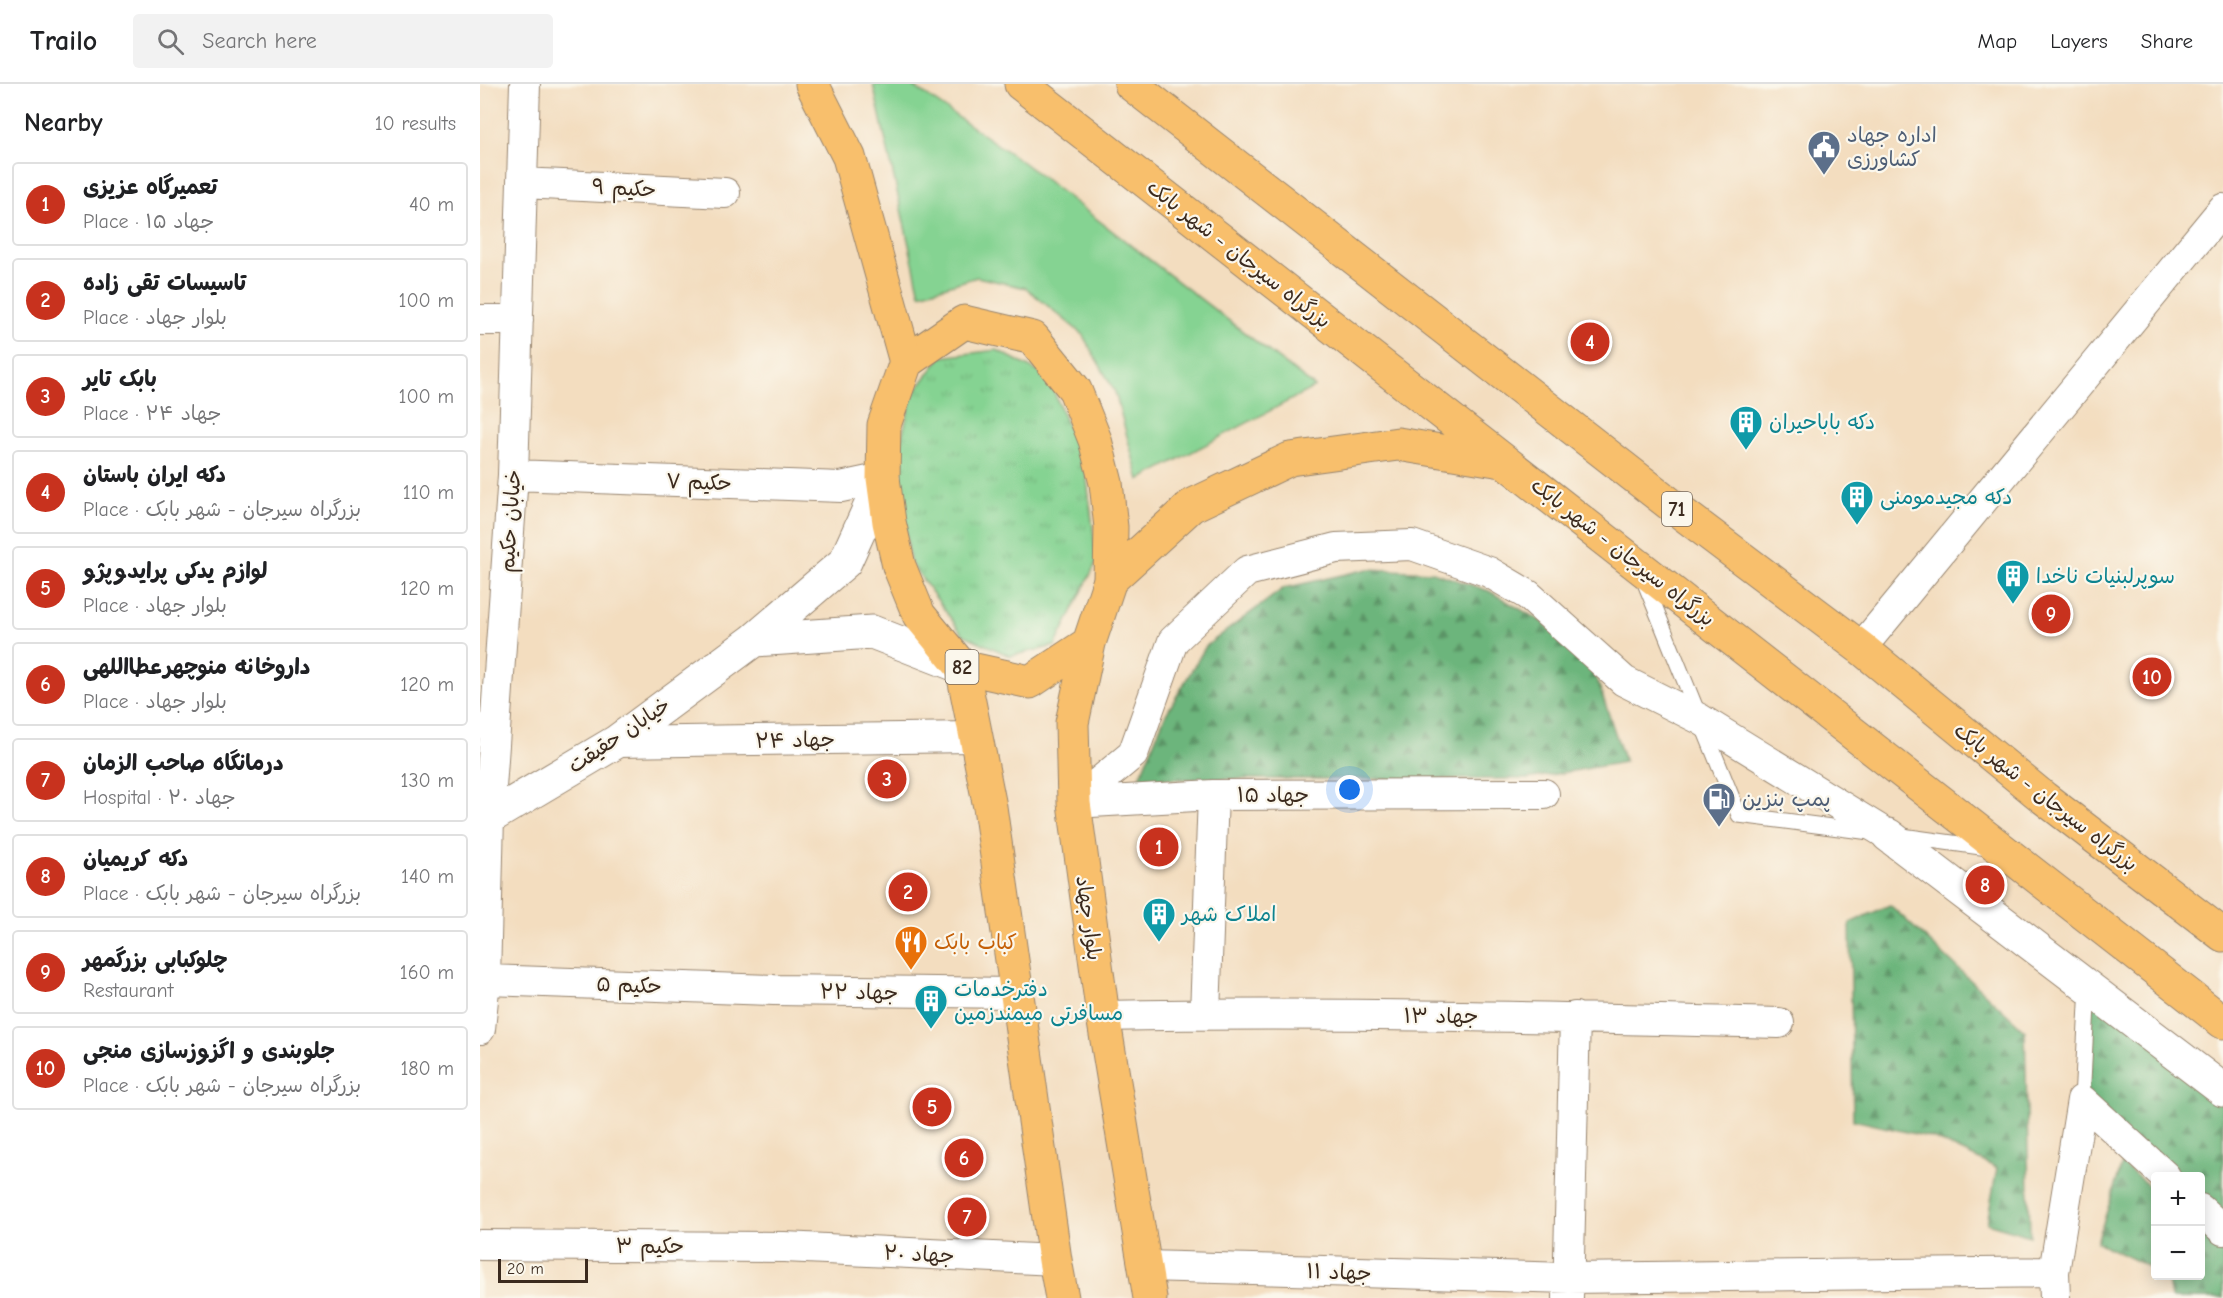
<!DOCTYPE html>
<meta charset="utf-8">
<style>
body{margin:0;font-family:"Comic Neue","Playpen Sans Arabic",sans-serif;background:#f2f2f2;color:#202124}
.controls{position:absolute;right:18px;bottom:18px;display:grid;overflow:hidden;border-radius:6px;box-shadow:0 3px 15px #0003}
.controls button{width:54px;height:54px;display:grid;place-items:center;padding:0;border:0;border-bottom:2px solid #e0e0e0;background:#fff;color:#202124;font:30px sans-serif}
.scale{position:absolute;left:18px;bottom:15px;width:90px;box-sizing:border-box;padding-left:6px;border:3px solid #3b2a1e;border-top:0;font-size:16px;line-height:21px;white-space:nowrap;color:#3b2a1e;-webkit-text-stroke:4px #fbf7ec;paint-order:stroke}
.you{position:absolute;left:870px;top:706px;width:21px;height:21px;margin:-15px;border:4px solid #fff;border-radius:50%;background:#1a73e8;box-shadow:0 0 0 9px #1a73e833}
.badge{display:grid;place-items:center;width:39px;height:39px;border-radius:50%;background:#c8321e;color:#fff;font-size:20px;font-weight:700}
.pin{position:absolute;translate:-50% -50%;border:3px solid #fff;box-shadow:0 2px 6px #0006}
.list{margin:0;padding:0;list-style:none}
h2{display:flex;justify-content:space-between;align-items:center;height:78px;margin:0;padding:0 24px;font-size:26px}
h2 small{font-size:20px;font-weight:400;color:#757577}
.list li{display:grid;grid-template-columns:39px 1fr auto;gap:18px;align-items:center;box-sizing:border-box;height:84px;margin:0 12px 12px;padding:0 12px;border:2px solid #e0e0e0;border-radius:6px}
.list b{display:block;font-size:22px;white-space:nowrap}
.list p{margin:0;font-size:20px;white-space:nowrap;color:#757577}
.list em{font-size:20px;font-style:normal;color:#757577}
.icon{flex:none;width:33px;height:33px;fill:none;stroke:currentColor;stroke-width:2;stroke-linecap:round;stroke-linejoin:round}
.map{position:relative;flex:none;width:1743px;height:1214px;overflow:hidden}
header{display:flex;align-items:center;gap:36px;box-sizing:border-box;height:84px;padding:0 30px;background:#fff;border-bottom:2px solid #e0e0e0}
header strong{font-size:28px}
nav{display:flex;gap:33px;margin-inline-start:auto;font-size:21px}
.search{width:420px;height:54px;background:#f2f2f2;display:flex;align-items:center;gap:15px;box-sizing:border-box;padding:0 21px;border-radius:6px;color:#757577;font-size:22px}
main{display:flex}
aside{flex:1;background:#fff}
.map>svg:first-child{display:block}
.grass{fill:url(#grass-tufts);stroke:#607e58;stroke-width:1.5}
.forest{fill:url(#forest-firs);stroke:#54704d;stroke-width:1.5}
.park{fill:#85d392;stroke:#607e58;stroke-width:1.5}
.lines{fill:none;stroke-linecap:round;stroke-linejoin:round}
.service-casing{stroke:#97846e;stroke-width:17}
.minor-casing{stroke:#97846e;stroke-width:32}
.tertiary-casing{stroke:#97846e;stroke-width:35}
.primary-casing{stroke:#97846e;stroke-width:35}
.trunk-casing{stroke:#97846e;stroke-width:35}
.service{stroke:#fff;stroke-width:15}
.minor{stroke:#fff;stroke-width:30}
.tertiary{stroke:#fff;stroke-width:33}
.primary{stroke:#f8bf6c;stroke-width:33}
.trunk{stroke:#f8bf6c;stroke-width:33}
.labels{text-anchor:middle;stroke-width:4.5;stroke-linejoin:round;paint-order:stroke}
.shield{fill:#fbf7ec;stroke:#75685c;stroke-width:1.5}
.shield-label{font-size:20px;font-weight:bold;fill:#3b2a1e}
.service-label{font-size:21px;fill:#4e5e75;stroke:#fbf7ec;text-anchor:start}
.street-label{font-size:21px;fill:#3b2a1e;stroke:#fbf7ec}
.culture-label{font-size:21px;fill:#0d838f;stroke:#fbf7ec;text-anchor:start}
.food-label{font-size:21px;fill:#c56008;stroke:#fbf7ec;text-anchor:start}
</style>
<header>
<strong>Trailo</strong>
<div class="search"><svg class="icon" aria-label="search" viewBox="0 0 24 24"><circle cx="10" cy="10" r="6"/><path d="M15 15l6 6"/></svg>Search here</div>
<nav><a>Map</a><a>Layers</a><a>Share</a></nav>
</header>
<main>
<aside>
<h2>Nearby<small>10 results</small></h2>
<ul class="list">
<li><span class="badge">1</span><div><b>تعمیرگاه عزیزی</b><p>Place · جهاد ۱۵</p></div><em>40 m</em></li>
<li><span class="badge">2</span><div><b>تاسیسات تقی زاده</b><p>Place · بلوار جهاد</p></div><em>100 m</em></li>
<li><span class="badge">3</span><div><b>بابک تایر</b><p>Place · جهاد ۲۴</p></div><em>100 m</em></li>
<li><span class="badge">4</span><div><b>دکه ایران باستان</b><p>Place · بزرگراه سیرجان - شهر بابک</p></div><em>110 m</em></li>
<li><span class="badge">5</span><div><b>لوازم یدکی پرایدوپژو</b><p>Place · بلوار جهاد</p></div><em>120 m</em></li>
<li><span class="badge">6</span><div><b>داروخانه منوچهرعطااللهی</b><p>Place · بلوار جهاد</p></div><em>120 m</em></li>
<li><span class="badge">7</span><div><b>درمانگاه صاحب الزمان</b><p>Hospital · جهاد ۲۰</p></div><em>130 m</em></li>
<li><span class="badge">8</span><div><b>دکه کریمیان</b><p>Place · بزرگراه سیرجان - شهر بابک</p></div><em>140 m</em></li>
<li><span class="badge">9</span><div><b>چلوکبابی بزرگمهر</b><p>Restaurant</p></div><em>160 m</em></li>
<li><span class="badge">10</span><div><b>جلوبندی و اگزوزسازی منجی</b><p>Place · بزرگراه سیرجان - شهر بابک</p></div><em>180 m</em></li>
</ul>
</aside>
<div class="map">
<svg width="1743" height="1214" viewBox="0 0 1743 1214">
<defs>
<pattern id="grass-tufts" width="24" height="20" patternUnits="userSpaceOnUse" patternTransform="scale(1.5)"><rect width="24" height="20" fill="#85d392"/><path d="M3 7l-1-3M5 7V3M7 7l1-3M15 17l-1-3M17 17v-4M19 17l1-3" fill="none" stroke="#74b57d"/></pattern>
<pattern id="forest-firs" width="22" height="20" patternUnits="userSpaceOnUse" patternTransform="scale(1.5)"><rect width="22" height="20" fill="#6cb57c"/><path d="M5 1l3.5 6h-7zM16 11l3.5 6h-7z" fill="#5a9365"/></pattern>
</defs>
<rect width="100%" height="100%" fill="#fbf7ec"/>
<filter id="ink" filterUnits="userSpaceOnUse"><feTurbulence type="fractalNoise" baseFrequency=".0167" numOctaves="2"/><feDisplacementMap in="SourceGraphic" scale="12" xChannelSelector="R" yChannelSelector="G"/><feConvolveMatrix kernelMatrix="1 2 1 2 8 2 1 2 1" color-interpolation-filters="sRGB"/></filter>
<filter id="wash" filterUnits="userSpaceOnUse"><feTurbulence type="fractalNoise" baseFrequency=".008" numOctaves="4" result="noise"/><feDisplacementMap in="SourceGraphic" scale="24" xChannelSelector="R" yChannelSelector="G"/><feGaussianBlur stdDeviation="1.35" result="paint"/><feColorMatrix in="noise" values="0 0 0 0 0 0 0 0 0 0 0 0 0 0 0 0 0 1.4 0 .05"/><feComposite in="paint" operator="in"/></filter>
<g filter="url(#wash)">
<rect width="100%" height="100%" fill="#f3ddbf"/>
<!-- grass -->
<path class="grass" d="M 517,266 L 568,293 L 606,388 L 617,477 L 575,562 L 530,572 L 482,550 L 430,478 L 417,371 L 433,310 L 461,273 Z"/>
<!-- forest -->
<path class="forest" d="M 888,485 L 953,488 L 1009,507 L 1064,539 L 1114,587 L 1145,678 L 1047,695 L 659,695 L 685,632 L 726,562 L 804,504 Z
M 1410,821 L 1545,947 L 1550,1152 L 1507,1139 L 1517,1084 L 1453,1054 L 1373,1036 L 1370,839 Z
M 1609,905 L 1743,1008 L 1743,1141 L 1721,1120 L 1720,1092 L 1690,1092 L 1606,1015 Z
M 1642,1080 L 1675,1107 L 1675,1186 L 1617,1158 Z
M 1721,1143 L 1743,1161 L 1743,1214 L 1691,1214 L 1687,1192 L 1720,1192 Z"/>
<!-- park -->
<path class="park" d="M 393,0 L 430,0 L 544,79 L 835,303 L 659,396 L 635,308 L 602,250 L 546,204 L 497,193 L 440,210 Z"/>
</g>
<g filter="url(#ink)">
<g class="lines">
<!-- service casing -->
<g class="service-casing">
<path id="service" d="M 1163,494 L 1259,731 L 1390,748
M 1422,752 L 1508,764
M 1602,1016 L 1608,902"/>
</g>
<!-- minor casing -->
<g class="minor-casing">
<path id="minor" d="M 42,99 L 245,109
M 0,236 L 38,236
M 33,391 L 361,403 L 403,394
M 1381,564 L 1743,125
M 136,658 L 494,653
M 594,719 L 653,670 L 693,557 L 767,487 L 856,464 L 932,461 L 1009,488 L 1048,511 L 1144,597 L 1220,635 L 1408,751
M 594,719 L 733,711 L 1064,710
M 5,896 L 294,906 L 536,909
M 725,930 L 733,711
M 623,932 C 848,928 1074,933 1299,939
M 0,945 L 5,896 L 9,732 L 33,391 L 45,0
M 1720,1125 L 1743,1146
M 0,1161 L 304,1163 L 575,1176
M 666,1182 L 1089,1194 L 1574,1188
M 1088,1214 L 1095,933
M 1575,1214 L 1574,1188 L 1602,1016 L 1685,1092"/>
</g>
<!-- tertiary casing -->
<g class="tertiary-casing">
<path id="tertiary" d="M 274,556 L 392,548 L 482,583
M 0,739 L 136,658 L 274,556 L 365,478 L 403,394
M 1408,751 L 1743,1006"/>
</g>
<!-- primary casing -->
<g class="primary-casing">
<path id="primary" d="M 484,238 L 553,254 L 595,306 L 615,356 L 626,399 L 631,443 L 630,496 L 609,559 L 550,598 L 482,583 L 439,531 L 419,482 L 409,438 L 403,394 L 404,341 L 426,278 Z
M 609,559 L 592,639 L 594,719 L 623,932 L 670,1214
M 482,583 L 510,723 L 575,1176 L 582,1214"/>
</g>
<!-- trunk casing -->
<g class="trunk-casing">
<path id="trunk" d="M 332,0 L 369,73 L 426,278
M 541,0 L 1743,938
M 651,0 L 1199,427 L 1381,564 L 1564,714 L 1743,851
M 630,496 L 711,422 L 810,375 L 918,360 L 1022,377"/>
</g>
<!-- service -->
<use href="#service" class="service"/>
<!-- minor -->
<use href="#minor" class="minor"/>
<!-- tertiary -->
<use href="#tertiary" class="tertiary"/>
<!-- primary -->
<use href="#primary" class="primary"/>
<!-- trunk -->
<use href="#trunk" class="trunk"/>
</g>
</g>
<!-- icons -->
<defs>
<g id="civic-pin" transform="scale(1.725)"><path d="M0 17L-7.5 6A9.5 9.5 0 1 1 7.5 6Z" fill="#5c6f8a" stroke="#fbf7ec"/><path d="M-.6-6.5H3V-4.5H.6V-3L4-1V1h2V6H-6V1h2V-1L-.6-3ZM-1.2 2.5V6h2.4V2.5Z" fill="#fff"/></g>
<g id="building-pin" transform="scale(1.725)"><path d="M0 17L-7.5 6A9.5 9.5 0 1 1 7.5 6Z" fill="#0f9aa8" stroke="#fbf7ec"/><path d="M-4-6H4V6H1V3H-1V6H-4ZM-2.5-4.3h1.7v1.8h-1.7ZM.8-4.3h1.7v1.8H.8ZM-2.5-1h1.7V.8h-1.7ZM.8-1h1.7V.8H.8Z" fill="#fff"/></g>
<g id="fuel-pin" transform="scale(1.725)"><path d="M0 17L-7.5 6A9.5 9.5 0 1 1 7.5 6Z" fill="#5c6f8a" stroke="#fbf7ec"/><path d="M-5.5-6h7V0h2V4h1.3V-2.5L3-4.5l.8-.8L6-3V5H2.5V1h-1V6h-7ZM-4.2-4.7v3.2H.2V-4.7Z" fill="#fff"/></g>
<g id="restaurant-pin" transform="scale(1.725)"><path d="M0 17L-7.5 6A9.5 9.5 0 1 1 7.5 6Z" fill="#e8710a" stroke="#fbf7ec"/><path d="M-5-6h1v4h1v-4h1v4h1v-4h1v5L-1.5 .5V6h-2V.5L-5-1ZM5-6V6H3V1.5H1.5Q1.5-4 5-6Z" fill="#fff"/></g>
</defs>
<g fill-rule="evenodd">
<use href="#civic-pin" x="1344" y="63"/>
<use href="#building-pin" x="1266" y="338"/>
<use href="#building-pin" x="1377" y="413"/>
<use href="#building-pin" x="1533" y="492"/>
<use href="#fuel-pin" x="1239" y="715"/>
<use href="#building-pin" x="679" y="830"/>
<use href="#restaurant-pin" x="431" y="858"/>
<use href="#building-pin" x="451" y="917"/>
</g>
<g class="labels">
<!-- shield labels -->
<g class="shield">
<rect x="1182" y="408" width="30" height="34" rx="4.5"/>
<rect x="465.5" y="566" width="33" height="34" rx="4.5"/>
</g>
<g class="shield-label">
<text x="1197" y="432">71</text>
<text x="482" y="590">82</text>
</g>
<!-- service labels -->
<g class="service-label">
<text x="1367" y="58">اداره جهاد<tspan x="1367" dy="24">کشاورزی</tspan></text>
<text x="1262" y="722">پمپ بنزین</text>
</g>
<!-- street labels -->
<g class="street-label">
<text transform="translate(144 104) rotate(3)" y="7">حکیم ۹</text>
<text transform="translate(759 170) rotate(38)" y="7">بزرگراه سیرجان - شهر بابک</text>
<text transform="translate(219 398) rotate(2)" y="7">حکیم ۷</text>
<text transform="translate(30 437) rotate(-86)" y="7">خیابان حکیم</text>
<text transform="translate(1143 468) rotate(38)" y="7">بزرگراه سیرجان - شهر بابک</text>
<text transform="translate(139 651) rotate(-34)" y="7">خیابان حقیقت</text>
<text transform="translate(315 656) rotate(-1)" y="7">جهاد ۲۴</text>
<text x="793" y="718">جهاد ۱۵</text>
<text transform="translate(1566 713) rotate(38)" y="7">بزرگراه سیرجان - شهر بابک</text>
<text transform="translate(609 834) rotate(82)" y="7">بلوار جهاد</text>
<text transform="translate(149 901) rotate(2)" y="7">حکیم ۵</text>
<text transform="translate(379 908) rotate(1)" y="7">جهاد ۲۲</text>
<text x="961" y="939">جهاد ۱۳</text>
<text x="170" y="1169">حکیم ۳</text>
<text transform="translate(439 1170) rotate(3)" y="7">جهاد ۲۰</text>
<text transform="translate(859 1188) rotate(2)" y="7">جهاد ۱۱</text>
</g>
<!-- culture labels -->
<g class="culture-label">
<text x="1289" y="345">دکه باباحیران</text>
<text x="1400" y="420">دکه مجیدمومنی</text>
<text x="1556" y="499">سوپرلبنیات ناخدا</text>
<text x="702" y="837">املاک شهر</text>
<text x="474" y="912">دفترخدمات<tspan x="474" dy="24">مسافرتی میمندزمین</tspan></text>
</g>
<!-- food labels -->
<g class="food-label">
<text x="454" y="865">کباب بابک</text>
</g>
</g>
</svg>
<div class="controls">
<button>+</button>
<button>−</button>
</div>
<div class="scale">20 m</div>
<div class="you"></div>
<div class="pin badge" style="left:679px;top:763px">1</div>
<div class="pin badge" style="left:428px;top:808px">2</div>
<div class="pin badge" style="left:407px;top:695px">3</div>
<div class="pin badge" style="left:1110px;top:258px">4</div>
<div class="pin badge" style="left:452px;top:1023px">5</div>
<div class="pin badge" style="left:484px;top:1074px">6</div>
<div class="pin badge" style="left:487px;top:1133px">7</div>
<div class="pin badge" style="left:1505px;top:801px">8</div>
<div class="pin badge" style="left:1571px;top:530px">9</div>
<div class="pin badge" style="left:1672px;top:593px">10</div>
</div>
</main>
